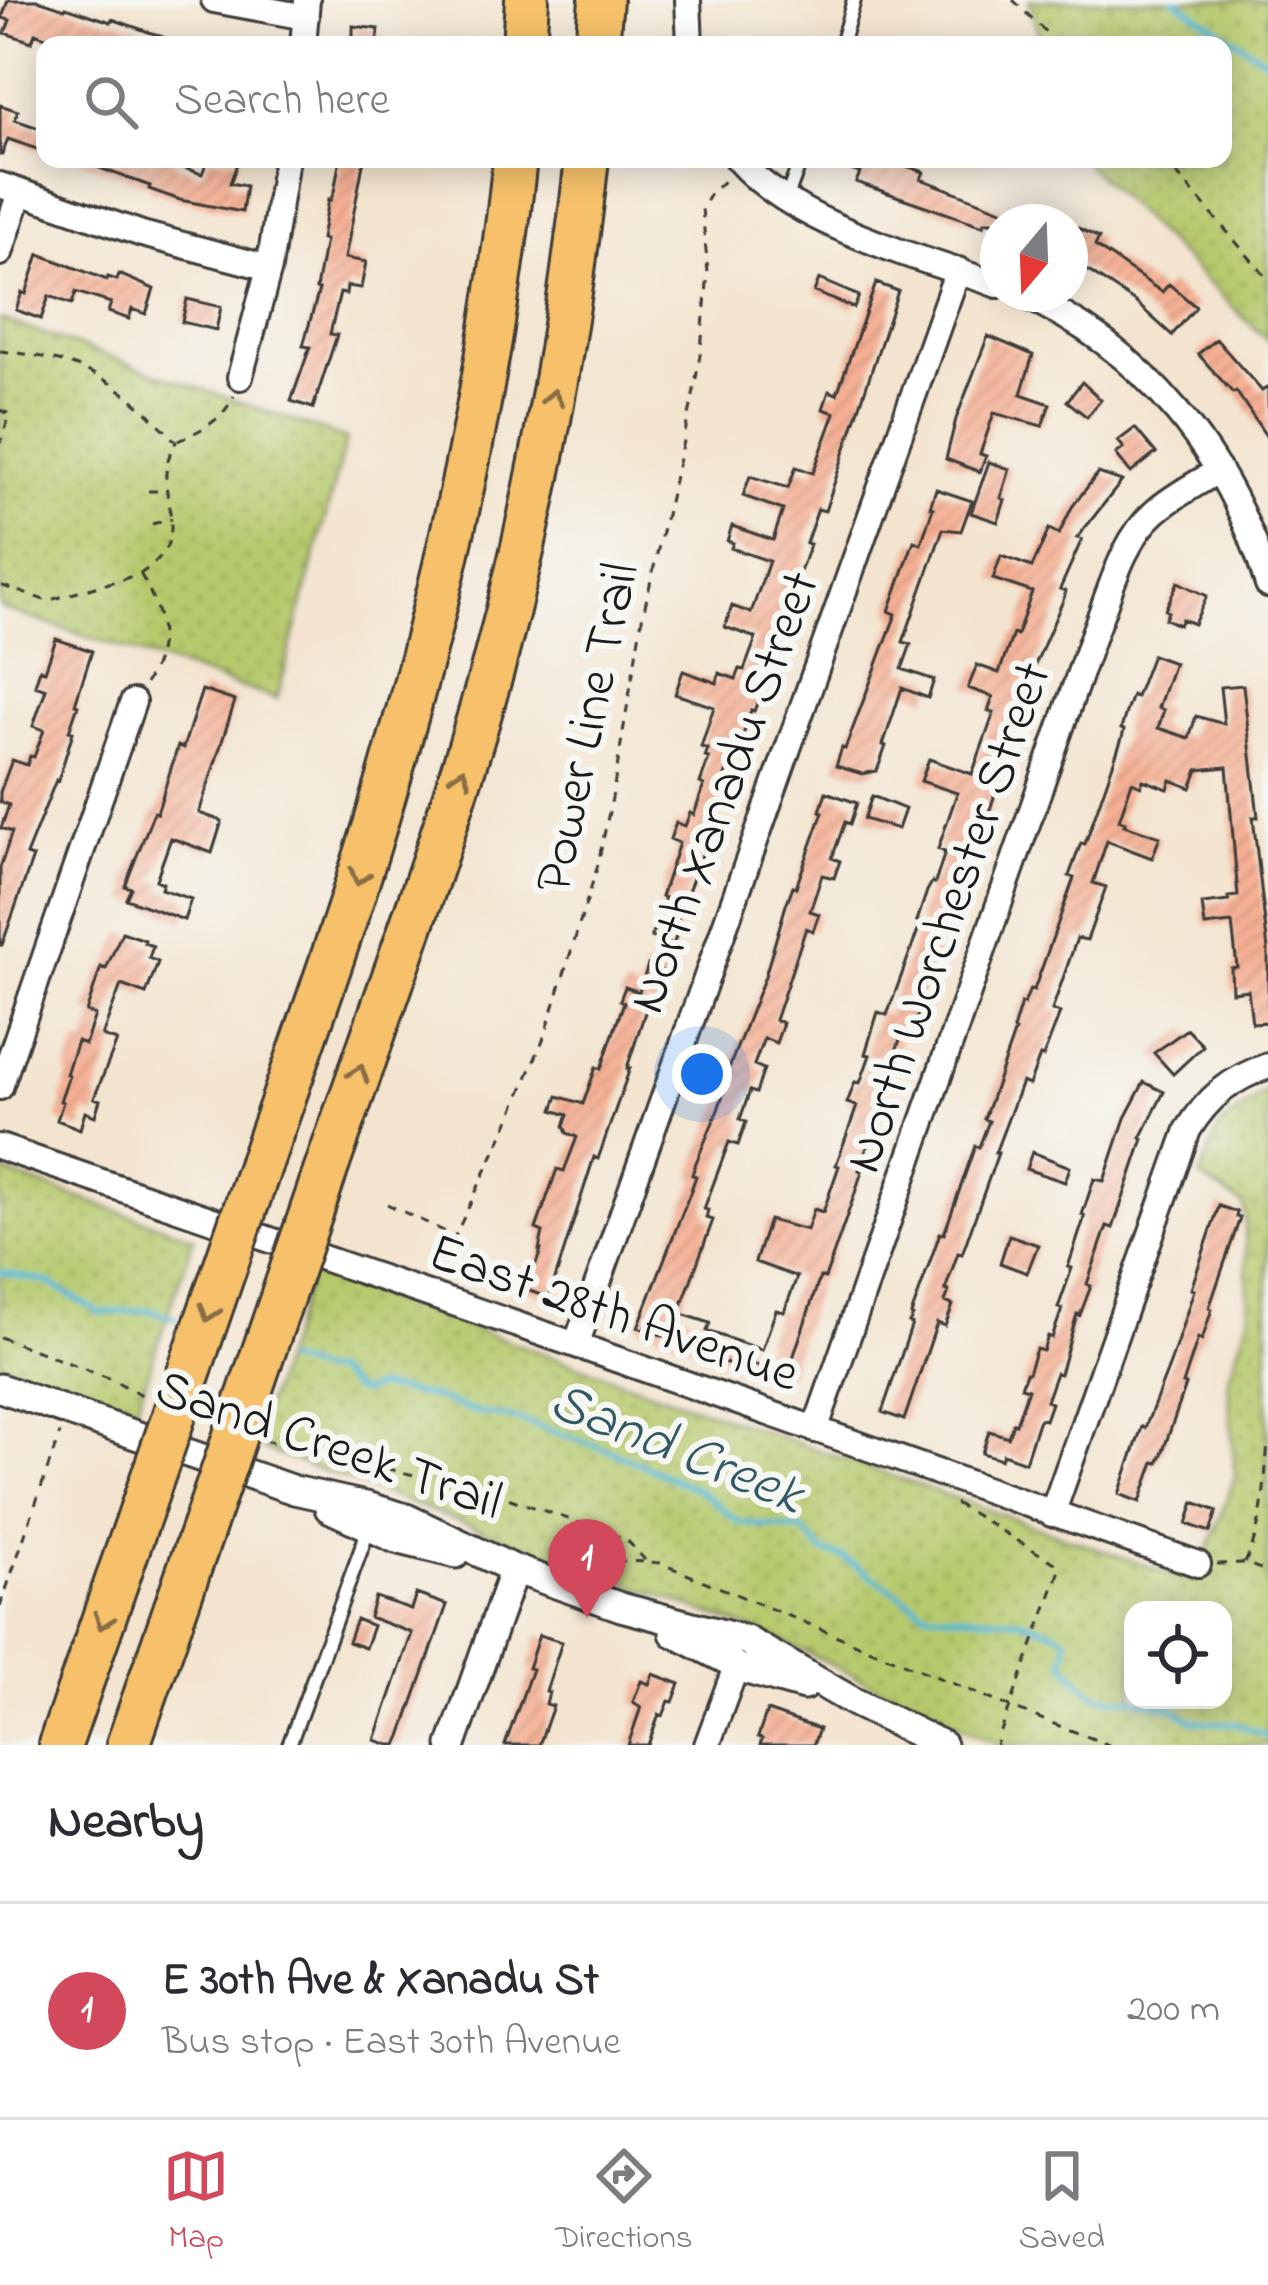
<!DOCTYPE html>
<meta charset="utf-8">
<style>
body{margin:0;font-family:"Indie Flower",sans-serif;background:#f2f2f3;color:#2b2b33}
.controls{position:absolute;right:36px;bottom:36px;display:grid;overflow:hidden;border-radius:24px;box-shadow:0 6px 30px #0003}
.controls button{width:108px;height:108px;display:grid;place-items:center;padding:0;border:0;border-bottom:3px solid #e1e1e2;background:#fff;color:#2b2b33;font:60px sans-serif}
.compass{position:absolute;left:980px;top:204px;width:108px;height:108px;border-radius:50%;background:#fff;box-shadow:0 6px 30px #0003;rotate:199deg}
.you{position:absolute;left:702px;top:1074px;width:42px;height:42px;margin:-30px;border:9px solid #fff;border-radius:50%;background:#1a73e8;box-shadow:0 0 0 18px #1a73e833}
.badge{display:grid;place-items:center;width:78px;height:78px;border-radius:50%;background:#d1495b;color:#fff;font-size:39px;font-weight:700}
.pin{position:absolute;translate:-50% -99px;filter:drop-shadow(0 3px 6px #0008)}
.pin::after{content:'';position:absolute;top:63px;width:42px;height:36px;background:inherit;clip-path:polygon(0 0,100% 0,50% 100%)}
.list{margin:0;padding:0;list-style:none}
h2{display:flex;justify-content:space-between;align-items:center;height:156px;margin:0;padding:0 48px;font-size:51px}
h2 small{font-size:39px;font-weight:400;color:#7c7c81}
.list li{display:grid;grid-template-columns:78px 1fr auto;gap:36px;align-items:center;box-sizing:border-box;height:216px;padding:0 48px;border-top:3px solid #e1e1e2}
.list b{display:block;font-size:45px;white-space:nowrap}
.list p{margin:0;font-size:39px;white-space:nowrap;color:#7c7c81}
.list em{font-size:39px;font-style:normal;color:#7c7c81}
.icon{flex:none;width:66px;height:66px;fill:none;stroke:currentColor;stroke-width:2;stroke-linecap:round;stroke-linejoin:round}
.map{position:relative;flex:none;width:1268px;height:1745px;overflow:hidden}
.search{position:absolute;background:#fff;box-shadow:0 6px 30px #0003;left:36px;right:36px;top:36px;height:132px;display:flex;align-items:center;gap:30px;box-sizing:border-box;padding:0 42px;border-radius:24px;color:#7c7c81;font-size:45px}
.sheet{height:372px;background:#fff}
nav{display:flex;justify-content:space-around;align-items:center;box-sizing:border-box;height:168px;border-top:3px solid #e1e1e2;background:#fff;font-size:33px;color:#7c7c81}
nav a{display:grid;justify-items:center;gap:6px}
nav .on{color:#d1495b}
.map>svg:first-child{display:block}
.grass{fill:url(#grass-dots);stroke:#697244;stroke-width:3;fill-rule:evenodd}
.lines{fill:none;stroke-linecap:round;stroke-linejoin:round}
.stream{stroke:#53b8d1;stroke-width:6}
.building{fill:url(#building-hatch)}
.service-casing{stroke:#3c3a37;stroke-width:18}
.minor-casing{stroke:#3c3a37;stroke-width:30}
.tertiary-casing{stroke:#3c3a37;stroke-width:33}
.motorway-casing{stroke:#3c3a37;stroke-width:48}
.path{stroke:#3c3a37;stroke-width:3;stroke-dasharray:9 9;stroke-linecap:butt}
.service{stroke:#fff;stroke-width:12}
.minor{stroke:#fff;stroke-width:24}
.tertiary{stroke:#fff;stroke-width:27}
.motorway{stroke:#f6c16b;stroke-width:42}
.motorway-bridge-casing{stroke:#3c3a37;stroke-width:48;stroke-linecap:butt}
.motorway-bridge{stroke:#f6c16b;stroke-width:42}
.oneway{stroke:#896e44}
.labels{text-anchor:middle;stroke-width:12;stroke-linejoin:round;paint-order:stroke}
.street-label{font-size:54px;fill:#1c1c1c;stroke:#f6f6f2}
.water-label{font-size:57px;font-style:italic;fill:#325a64;stroke:#f6f6f2}
</style>
<div class="map">
<svg width="1268" height="1745" viewBox="0 0 1268 1745">
<defs>
<pattern id="grass-dots" width="8" height="8" patternUnits="userSpaceOnUse" patternTransform="scale(3)"><rect width="8" height="8" fill="#b6c96c"/><path d="M2 2h.1M6 6h.1" fill="none" stroke="#9cac5d" stroke-width="1.8" stroke-linecap="round"/></pattern>
<pattern id="building-hatch" width="6" height="6" patternUnits="userSpaceOnUse" patternTransform="scale(3)"><rect width="6" height="6" fill="#f6b094"/><path d="M-1 1l2-2M0 6l6-6M5 7l2-2" fill="none" stroke="#d2977f"/></pattern>
</defs>
<rect width="100%" height="100%" fill="#f6f6f2"/>
<filter id="ink" filterUnits="userSpaceOnUse"><feTurbulence type="fractalNoise" baseFrequency=".00833" numOctaves="2"/><feDisplacementMap in="SourceGraphic" scale="24" xChannelSelector="R" yChannelSelector="G"/><feConvolveMatrix kernelMatrix="1 2 1 2 8 2 1 2 1" color-interpolation-filters="sRGB"/></filter>
<filter id="wash" filterUnits="userSpaceOnUse"><feTurbulence type="fractalNoise" baseFrequency=".004" numOctaves="4" result="noise"/><feDisplacementMap in="SourceGraphic" scale="48" xChannelSelector="R" yChannelSelector="G"/><feGaussianBlur stdDeviation="2.7" result="paint"/><feColorMatrix in="noise" values="0 0 0 0 0 0 0 0 0 0 0 0 0 0 0 0 0 1.4 0 .05"/><feComposite in="paint" operator="in"/></filter>
<g filter="url(#wash)">
<rect width="100%" height="100%" fill="#f3e4cf"/>
<!-- grass -->
<path class="grass" d="M 1029,0 L 1268,0 L 1268,341 L 1081,159 L 1223,159 L 1223,45 L 1042,45 Z
M 0,319 L 346,439 L 277,699 L 0,608 Z
M 1266,1091 L 1268,1091 L 1268,1745 L 1000,1745 L 778,1639 L 252,1445 L 312,1272 L 1196,1583 L 1235,1477 L 1228,1379 L 1249,1318 L 1244,1205 L 1200,1177 L 1219,1127 ZM 1133,1610 L 1223,1610 L 1223,1700 L 1133,1700 Z
M 0,1171 L 194,1237 L 135,1411 L 0,1363 Z"/>
<g class="lines">
<!-- stream -->
<path class="stream" d="M 1175,0 L 1268,61
M 0,1272 L 47,1282 L 100,1313 L 149,1310 L 176,1318
M 285,1361 L 320,1372 L 334,1372 L 353,1390 L 360,1393 L 377,1387 L 433,1397 L 474,1412 L 513,1418 L 617,1453 L 702,1492 L 739,1522 L 802,1530 L 822,1551 L 844,1558 L 927,1612 L 1022,1620 L 1058,1633 L 1068,1639 L 1064,1661 C 1090,1694 1090,1698 1133,1699
M 1138,1700 L 1172,1708 L 1193,1721 L 1236,1724 L 1268,1736"/>
</g>
<g id="blocks">
<!-- building -->
<path class="building" d="M 8,0 L 38,0 L 65,9 L 66,7 L 111,22 L 112,19 L 180,43 L 179,45 L 66,45 L 35,33 L 32,42 L 5,33 L 10,20 L 2,18 Z
M 353,26 L 379,29 L 377,45 L 353,45 Z
M 0,105 L 18,111 L 15,120 L 45,130 L 45,152 L 8,139 L 2,155 L 0,155 Z
M 80,159 L 176,159 L 174,165 L 202,174 L 208,159 L 239,159 L 230,183 L 246,186 L 242,212 L 180,200 L 149,189 L 150,186 L 80,161 Z
M 340,159 L 364,159 L 345,258 L 366,262 L 361,288 L 347,286 L 346,294 L 340,293 L 330,334 L 337,335 L 313,408 L 291,401 L 310,347 L 303,346 L 319,290 L 316,289 L 325,240 L 321,239 L 328,200 L 330,201 L 334,192 Z
M 828,159 L 886,159 L 924,172 L 921,179 L 1033,222 L 984,222 L 983,226 L 856,182 L 860,173 L 828,163 Z
M 1070,224 L 1099,238 L 1095,246 L 1162,292 L 1169,284 L 1196,307 L 1172,335 L 1135,302 L 1090,272 L 1070,262 Z
M 39,254 L 107,280 L 108,277 L 117,280 L 119,274 L 154,289 L 146,314 L 132,309 L 129,319 L 108,312 L 111,303 L 76,292 L 72,304 L 49,296 L 41,319 L 16,310 L 22,292 L 26,294 Z
M 819,279 L 859,296 L 854,308 L 814,292 Z
M 876,283 L 898,291 L 825,511 L 818,509 L 806,543 L 810,544 L 777,635 L 782,636 L 771,667 L 754,711 L 751,710 L 738,751 L 734,749 L 723,782 L 729,784 L 677,920 L 681,922 L 673,945 L 651,937 L 665,898 L 661,897 L 679,843 L 670,839 L 676,823 L 685,826 L 690,813 L 694,815 L 704,785 L 700,783 L 709,758 L 705,757 L 708,749 L 701,747 L 714,707 L 675,694 L 683,671 L 717,683 L 719,673 L 736,679 L 740,669 L 744,670 L 756,638 L 725,627 L 732,606 L 751,613 L 769,561 L 731,548 L 733,543 L 727,541 L 732,526 L 773,540 L 783,510 L 743,496 L 750,476 L 788,488 L 796,467 L 813,473 L 835,413 L 823,409 L 829,391 L 837,394 Z
M 187,299 L 221,307 L 216,330 L 182,322 Z
M 988,336 L 1033,355 L 1021,394 L 1050,404 L 1042,426 L 994,413 L 980,454 L 986,456 L 980,472 L 946,459 L 956,419 Z
M 1216,339 L 1262,391 L 1268,387 L 1268,439 L 1236,391 L 1233,393 L 1198,354 Z
M 1082,382 L 1101,400 L 1087,417 L 1067,401 Z
M 1135,428 L 1156,453 L 1131,473 L 1116,454 L 1124,448 L 1118,441 Z
M 989,462 L 1010,469 L 1001,498 L 1005,500 L 998,522 L 971,513 Z
M 1098,473 L 1122,481 L 1077,538 L 1082,539 L 1060,589 L 1066,591 L 1064,598 L 1035,665 L 992,790 L 996,791 L 985,825 L 969,864 L 966,863 L 963,872 L 958,870 L 932,946 L 937,948 L 917,1004 L 921,1006 L 915,1024 L 910,1023 L 907,1032 L 903,1031 L 882,1091 L 886,1093 L 859,1170 L 862,1171 L 855,1193 L 825,1278 L 820,1277 L 787,1376 L 752,1364 L 750,1372 L 722,1362 L 724,1356 L 638,1327 L 690,1193 L 696,1176 L 692,1175 L 695,1165 L 718,1110 L 730,1074 L 727,1073 L 765,976 L 786,905 L 793,886 L 796,887 L 823,812 L 820,811 L 826,792 L 857,803 L 850,824 L 845,822 L 832,858 L 840,861 L 834,878 L 822,875 L 810,911 L 819,914 L 813,931 L 806,928 L 775,1020 L 783,1023 L 776,1043 L 764,1038 L 754,1065 L 764,1069 L 756,1093 L 750,1091 L 740,1119 L 746,1122 L 738,1145 L 729,1142 L 704,1209 L 708,1210 L 706,1218 L 713,1220 L 679,1313 L 710,1323 L 707,1331 L 762,1350 L 776,1310 L 784,1312 L 797,1277 L 755,1262 L 769,1220 L 807,1230 L 814,1209 L 823,1212 L 839,1166 L 836,1165 L 857,1106 L 847,1103 L 855,1082 L 860,1083 L 870,1055 L 865,1054 L 878,1012 L 887,1015 L 921,922 L 917,921 L 927,891 L 932,882 L 935,883 L 945,852 L 938,849 L 957,793 L 921,781 L 929,759 L 972,774 L 994,713 L 988,711 L 993,697 L 968,688 L 977,665 L 999,673 L 1013,634 L 1017,635 L 1032,592 L 993,579 L 1001,556 L 1032,567 L 1049,529 L 1059,534 L 1072,507 Z
M 936,489 L 972,501 L 961,531 L 943,529 L 903,642 L 911,644 L 902,669 L 934,680 L 928,698 L 902,688 L 883,745 L 886,746 L 877,771 L 862,774 L 836,766 L 842,748 L 845,749 L 896,614 L 889,611 L 914,541 L 921,544 L 933,508 L 930,507 Z
M 1178,582 L 1207,596 L 1194,624 L 1182,619 L 1179,625 L 1165,619 L 1168,612 L 1165,610 Z
M 56,639 L 92,651 L 75,704 L 78,705 L 69,731 L 73,732 L 58,781 L 56,780 L 26,855 L 33,857 L 2,945 L 0,945 L 0,868 L 12,832 L 1,828 L 9,805 L 0,802 L 0,792 L 12,760 L 27,765 L 30,756 L 34,757 L 44,730 L 33,726 L 46,689 L 35,685 L 40,669 L 45,671 Z
M 1152,655 L 1174,663 L 1158,708 L 1164,710 L 1158,728 L 1189,738 L 1196,716 L 1224,724 L 1220,687 L 1243,685 L 1258,817 L 1253,817 L 1268,950 L 1268,1022 L 1252,1023 L 1248,990 L 1232,992 L 1231,968 L 1237,967 L 1232,923 L 1205,926 L 1202,904 L 1229,901 L 1228,897 L 1238,896 L 1227,767 L 1198,770 L 1191,788 L 1171,780 L 1168,789 L 1143,780 L 1141,786 L 1132,782 L 1119,820 L 1125,822 L 1124,825 L 1160,837 L 1152,858 L 1107,841 L 1093,883 L 1106,887 L 1087,940 L 1077,938 L 1052,1010 L 1060,1013 L 1051,1037 L 1043,1057 L 1040,1056 L 1029,1085 L 1022,1082 L 995,1153 L 998,1153 L 962,1254 L 958,1253 L 945,1290 L 949,1291 L 945,1302 L 953,1305 L 945,1326 L 937,1323 L 904,1420 L 882,1412 L 912,1324 L 909,1323 L 913,1316 L 911,1315 L 940,1233 L 944,1234 L 975,1146 L 979,1147 L 989,1121 L 984,1119 L 1015,1031 L 1013,1030 L 1021,1003 L 1024,1004 L 1030,989 L 1034,990 L 1074,878 L 1069,876 L 1081,843 L 1085,844 L 1122,738 L 1124,730 L 1121,729 L 1126,712 L 1132,695 L 1136,697 Z
M 202,690 L 235,701 L 199,813 L 222,821 L 212,853 L 171,838 L 156,880 L 163,883 L 161,889 L 191,899 L 184,920 L 126,899 L 131,888 L 125,886 L 154,812 L 157,813 L 178,746 L 183,748 Z
M 872,796 L 905,809 L 898,829 L 864,819 Z
M 122,932 L 145,940 L 144,943 L 153,946 L 149,958 L 158,962 L 146,994 L 121,985 L 102,1036 L 117,1041 L 94,1098 L 100,1100 L 95,1116 L 85,1112 L 80,1129 L 57,1120 L 63,1102 L 60,1101 L 69,1075 L 66,1074 L 77,1041 L 85,1044 L 95,1015 L 86,1012 L 101,967 L 106,969 Z
M 648,965 L 667,973 L 656,1006 L 648,1003 L 627,1068 L 630,1068 L 598,1159 L 594,1157 L 549,1298 L 527,1290 L 541,1250 L 539,1250 L 543,1232 L 536,1229 L 557,1169 L 564,1171 L 577,1137 L 567,1133 L 564,1126 L 568,1115 L 553,1110 L 558,1096 L 583,1104 L 596,1067 L 601,1069 L 624,1002 L 620,1000 L 625,987 L 639,992 Z
M 1187,1029 L 1203,1046 L 1173,1074 L 1154,1053 Z
M 1144,1082 L 1164,1092 L 1141,1138 L 1143,1139 L 1113,1228 L 1107,1226 L 1087,1284 L 1091,1286 L 1080,1315 L 1077,1314 L 1060,1374 L 1056,1373 L 1046,1401 L 1051,1403 L 1045,1420 L 1040,1419 L 1038,1422 L 1025,1462 L 1003,1454 L 1001,1459 L 982,1453 L 989,1431 L 1008,1437 L 1013,1423 L 1016,1424 L 1028,1389 L 1021,1387 L 1026,1373 L 1028,1373 L 1036,1349 L 1043,1351 L 1048,1336 L 1052,1338 L 1062,1309 L 1058,1308 L 1072,1268 L 1068,1267 L 1085,1216 L 1082,1215 L 1094,1179 L 1104,1181 L 1125,1118 Z
M 1032,1152 L 1070,1167 L 1065,1182 L 1026,1169 Z
M 1219,1206 L 1237,1212 L 1236,1217 L 1240,1218 L 1209,1308 L 1212,1309 L 1202,1340 L 1198,1338 L 1183,1384 L 1186,1385 L 1162,1454 L 1158,1463 L 1154,1462 L 1140,1502 L 1119,1494 L 1142,1427 L 1145,1428 L 1170,1364 L 1194,1290 L 1191,1289 Z
M 1009,1235 L 1038,1245 L 1027,1273 L 1000,1263 Z
M 1194,1502 L 1217,1511 L 1210,1532 L 1187,1524 Z
M 416,1594 L 447,1605 L 401,1736 L 397,1745 L 390,1745 L 375,1740 L 412,1633 L 369,1617 L 375,1597 L 411,1609 Z
M 356,1619 L 373,1626 L 365,1648 L 348,1642 Z
M 539,1635 L 562,1642 L 546,1691 L 549,1692 L 546,1704 L 553,1706 L 539,1745 L 505,1745 L 532,1669 L 528,1668 Z
M 653,1674 L 680,1684 L 673,1702 L 669,1701 L 663,1716 L 659,1714 L 648,1745 L 628,1745 L 641,1707 L 633,1702 L 641,1681 L 649,1684 Z
M 767,1711 L 819,1729 L 813,1745 L 760,1745 L 762,1739 L 758,1737 Z"/>
</g>
</g>
<g filter="url(#ink)">
<use href="#blocks" fill-opacity="0" stroke="#3c3a37" stroke-width="3"/>
<g class="lines">
<!-- service casing -->
<g class="service-casing">
<path id="service" d="M 841,45 L 854,0
M 786,200 L 801,159
M 289,1745 L 369,1528"/>
</g>
<!-- minor casing -->
<g class="minor-casing">
<path id="minor" d="M 214,0 L 306,17
M 688,0 L 690,45
M 303,45 L 307,0
M 737,159 C 794,225 916,256 998,285
M 0,185 L 142,234 L 269,268
M 0,253 L 20,192
M 1021,294 C 1144,347 1231,457 1268,585
M 240,377 L 269,268 L 286,159
M 0,1087 L 133,702
M 0,1147 L 576,1345 L 1198,1564
M 576,1345 L 958,270
M 815,1430 L 1095,630 C 1111,590 1122,541 1155,512 C 1174,495 1197,484 1219,470
M 1052,1514 L 1188,1130 C 1208,1097 1232,1078 1268,1066
M 707,1745 L 736,1667"/>
</g>
<!-- tertiary casing -->
<g class="tertiary-casing">
<path id="tertiary" d="M 0,1388 L 294,1490 L 366,1506 L 406,1518 L 514,1569 L 621,1607 L 746,1640 L 854,1702 L 942,1745
M 329,1508 L 396,1539 L 456,1554
M 674,1633 L 729,1661 L 736,1667 L 804,1686
M 452,1745 L 514,1569"/>
</g>
<!-- motorway casing -->
<g class="motorway-casing">
<path id="motorway" d="M 524,45 L 527,0
M 597,45 L 601,0
M 261,1163 C 292,1074 324,985 353,896 C 430,656 488,410 515,159
M 321,1184 C 374,1030 432,876 478,720 C 532,537 566,349 587,159
M 60,1745 L 141,1511
M 128,1745 L 202,1532"/>
</g>
<!-- path -->
<path class="path" d="M 1013,0 L 1059,45
M 1164,159 L 1268,279
M 0,351 C 83,359 121,381 176,442 C 144,493 204,532 140,574 L 47,601 L 0,585
M 0,410 L 10,414 L 0,443
M 178,441 C 202,429 221,422 234,396
M 148,491 L 164,491
M 152,524 L 172,519
M 141,575 C 163,614 170,644 145,684
M 387,1204 L 452,1235
M 437,1274 L 507,1126 L 545,1035 L 597,868 L 612,798 L 642,619 L 692,402 L 701,349 L 708,273 L 702,208 L 709,195 L 727,178
M 0,1337 L 111,1379 L 148,1398
M 264,1440 L 496,1494 L 626,1539 L 645,1560
M 955,1503 L 1055,1563 L 1059,1573 L 996,1745
M 562,1560 C 595,1564 627,1559 660,1563 L 1010,1707 L 1109,1745
M 1245,1563 C 1264,1523 1264,1487 1268,1443
M 1217,1564 L 1245,1563 L 1268,1572
M 0,1607 L 60,1433"/>
<!-- service -->
<use href="#service" class="service"/>
<!-- minor -->
<use href="#minor" class="minor"/>
<!-- tertiary -->
<use href="#tertiary" class="tertiary"/>
<!-- motorway -->
<use href="#motorway" class="motorway"/>
<!-- motorway-bridge casing -->
<g class="motorway-bridge-casing">
<path id="motorway-bridge" d="M 141,1511 L 261,1163
M 202,1532 L 321,1184"/>
</g>
<!-- motorway-bridge -->
<use href="#motorway-bridge" class="motorway-bridge"/>
</g>
<!-- one-way arrows -->
<defs><path id="oneway-chevron" d="M-2-3.5L2.5 0L-2 3.5" fill="none" stroke-width="1.6" stroke-linecap="round" stroke-linejoin="round" transform="scale(3)"/></defs>
<g class="oneway">
<use href="#oneway-chevron" transform="translate(553 398) rotate(-79)"/>
<use href="#oneway-chevron" transform="translate(461 776) rotate(-72)"/>
<use href="#oneway-chevron" transform="translate(359 877) rotate(107)"/>
<use href="#oneway-chevron" transform="translate(359 1073) rotate(-71)"/>
<use href="#oneway-chevron" transform="translate(209 1313) rotate(109)"/>
<use href="#oneway-chevron" transform="translate(103 1621) rotate(109)"/>
</g>
</g>
<g class="labels">
<!-- street labels -->
<g class="street-label">
<text transform="translate(584 727) rotate(-78)" y="19">Power Line Trail</text>
<text transform="translate(721 791) rotate(-70)" y="19">North Xanadu Street</text>
<text transform="translate(945 916) rotate(-71)" y="19">North Worchester Street</text>
<text transform="translate(615 1310) rotate(19)" y="19">East 28th Avenue</text>
<text transform="translate(330 1442) rotate(19)" y="19">Sand Creek Trail</text>
</g>
<!-- water labels -->
<g class="water-label">
<text transform="translate(678 1445) rotate(22)" y="20">Sand Creek</text>
</g>
</g>
</svg>
<div class="controls">
<button><svg class="icon" aria-label="locate" viewBox="0 0 24 24"><circle cx="12" cy="12" r="6"/><path d="M12 2v4M12 18v4M2 12h4M18 12h4"/></svg></button>
</div>
<svg class="compass" viewBox="-18 -18 36 36"><path d="M0-13l5 13h-10z" fill="#e53935"/><path d="M0 13l5-13h-10z" fill="#7c7c81"/></svg>
<div class="you"></div>
<div class="pin badge" style="left:587px;top:1618px">1</div>
<div class="search"><svg class="icon" aria-label="search" viewBox="0 0 24 24"><circle cx="10" cy="10" r="6"/><path d="M15 15l6 6"/></svg>Search here</div>
</div>
<section class="sheet">
<h2>Nearby<small></small></h2>
<ul class="list">
<li><span class="badge">1</span><div><b>E 30th Ave &amp; Xanadu St</b><p>Bus stop · East 30th Avenue</p></div><em>200 m</em></li>
</ul>
</section>
<nav>
<a class="on"><svg class="icon" aria-label="map" viewBox="0 0 24 24"><path d="M3 6l6-2 6 2 6-2v14l-6 2-6-2-6 2zM9 4v14M15 6v14"/></svg>Map</a>
<a><svg class="icon" aria-label="directions" viewBox="0 0 24 24"><path d="M12 3l9 9-9 9-9-9zM9 14v-3h6M13 9l2 2-2 2"/></svg>Directions</a>
<a><svg class="icon" aria-label="saved" viewBox="0 0 24 24"><path d="M7 4h10v16l-5-4-5 4z"/></svg>Saved</a>
</nav>
